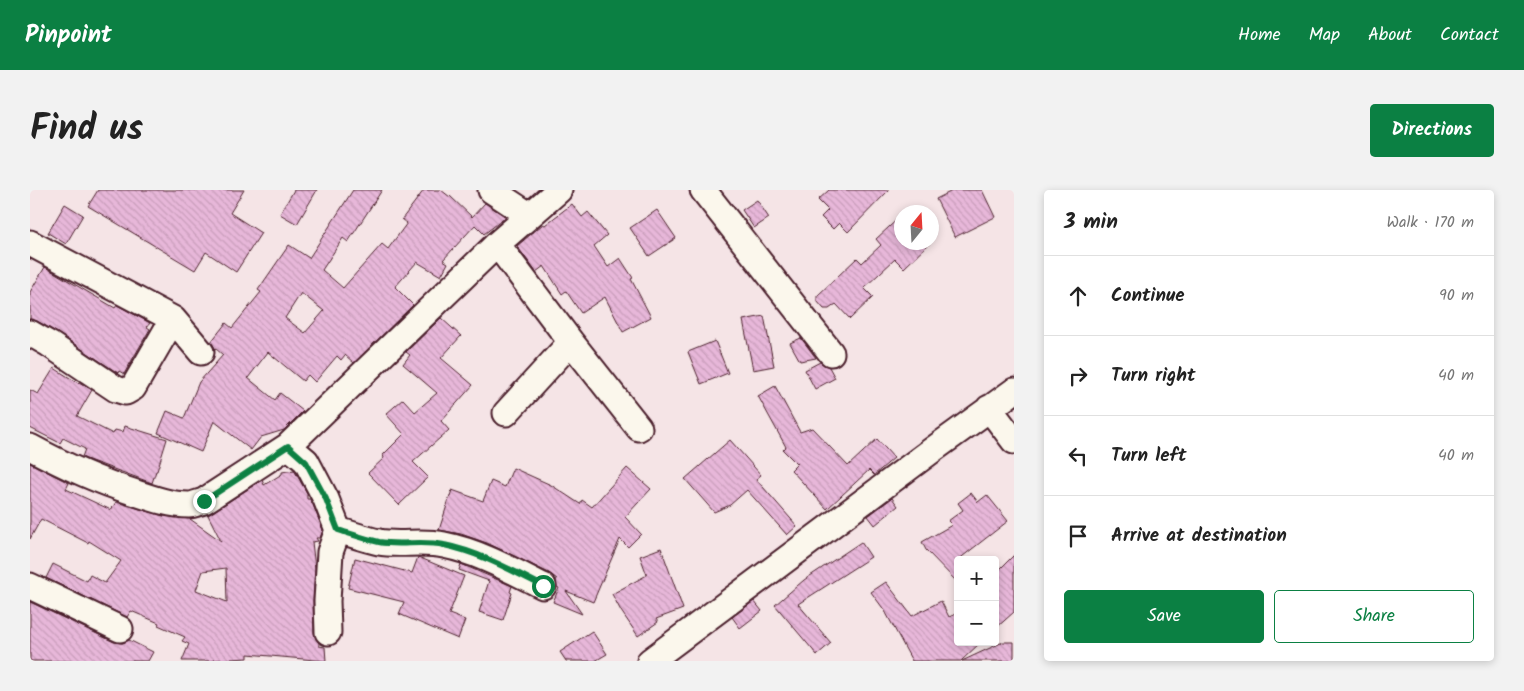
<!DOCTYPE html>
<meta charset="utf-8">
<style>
body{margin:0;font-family:Kalam,sans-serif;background:#f2f2f2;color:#222}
.controls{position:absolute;right:15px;bottom:15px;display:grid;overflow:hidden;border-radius:5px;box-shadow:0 2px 8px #0003}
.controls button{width:45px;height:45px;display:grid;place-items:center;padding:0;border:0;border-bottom:1px solid #e0e0e0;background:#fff;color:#222;font:25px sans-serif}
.compass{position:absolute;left:864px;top:15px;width:45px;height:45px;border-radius:50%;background:#fff;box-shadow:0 2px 8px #0003;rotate:18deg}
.stop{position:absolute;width:15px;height:15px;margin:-11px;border:4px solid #0b8043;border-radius:50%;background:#fff}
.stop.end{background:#0b8043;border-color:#fff;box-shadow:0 1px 5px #0008}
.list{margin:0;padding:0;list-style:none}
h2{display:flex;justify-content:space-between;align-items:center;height:65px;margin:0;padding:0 20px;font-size:21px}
h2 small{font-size:16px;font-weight:400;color:#767676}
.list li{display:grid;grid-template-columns:32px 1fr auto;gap:15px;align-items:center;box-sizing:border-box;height:80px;padding:0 20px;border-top:1px solid #e0e0e0}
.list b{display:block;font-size:19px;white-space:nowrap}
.list em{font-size:16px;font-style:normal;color:#767676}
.actions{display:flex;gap:10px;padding:15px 20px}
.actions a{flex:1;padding:11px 0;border:1px solid #0b8043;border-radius:5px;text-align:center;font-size:18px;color:#0b8043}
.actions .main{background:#0b8043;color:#fff}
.icon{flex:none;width:28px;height:28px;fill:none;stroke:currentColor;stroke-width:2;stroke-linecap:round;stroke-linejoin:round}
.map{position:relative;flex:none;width:984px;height:471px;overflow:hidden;border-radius:5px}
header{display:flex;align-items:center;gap:30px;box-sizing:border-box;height:70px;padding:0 25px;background:#0b8043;color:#fff}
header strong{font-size:24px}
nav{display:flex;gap:28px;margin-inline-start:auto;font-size:18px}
.intro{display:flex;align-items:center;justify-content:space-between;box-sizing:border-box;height:120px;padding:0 30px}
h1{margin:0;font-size:35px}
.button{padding:12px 22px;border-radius:5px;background:#0b8043;color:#fff;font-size:18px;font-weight:700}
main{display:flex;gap:30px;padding:0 30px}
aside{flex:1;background:#fff;border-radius:5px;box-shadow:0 2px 8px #0003}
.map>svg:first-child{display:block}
.building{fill:url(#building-back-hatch);stroke:#4a1f2b;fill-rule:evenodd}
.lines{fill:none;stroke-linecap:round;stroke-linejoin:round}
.minor-casing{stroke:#4a1f2b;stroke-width:29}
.minor{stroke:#fbf7ec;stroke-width:25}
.route{stroke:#0b8043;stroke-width:6}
</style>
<header>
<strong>Pinpoint</strong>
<nav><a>Home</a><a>Map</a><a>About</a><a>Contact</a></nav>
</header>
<div class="intro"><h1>Find us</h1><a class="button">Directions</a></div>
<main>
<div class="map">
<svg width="984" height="471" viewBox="0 0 984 471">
<defs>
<pattern id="building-back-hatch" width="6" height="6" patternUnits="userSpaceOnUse" patternTransform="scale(1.25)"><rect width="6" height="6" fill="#e7b7d9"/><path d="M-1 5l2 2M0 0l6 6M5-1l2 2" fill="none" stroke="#c89dba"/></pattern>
</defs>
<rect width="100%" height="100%" fill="#f5e4e6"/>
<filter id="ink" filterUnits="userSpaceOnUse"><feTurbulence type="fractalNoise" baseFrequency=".02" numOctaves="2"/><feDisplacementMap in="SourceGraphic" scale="10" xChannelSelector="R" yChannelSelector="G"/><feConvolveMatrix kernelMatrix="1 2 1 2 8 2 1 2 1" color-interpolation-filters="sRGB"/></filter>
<g filter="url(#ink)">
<!-- building -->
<path class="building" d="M 68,0 L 214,0 L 200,23 L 231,43 L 206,82 L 176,62 L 165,80 L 58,16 Z
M 264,0 L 287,0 L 267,34 L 250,24 Z
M 323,0 L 352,0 L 318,52 L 313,48 L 292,80 L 313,98 L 352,54 L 358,59 L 377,33 L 372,29 L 394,0 L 411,0 L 420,7 L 420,6 L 442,27 L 455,13 L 476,27 L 454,44 L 445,35 L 413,70 L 418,73 L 411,86 L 387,72 L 365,97 L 383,115 L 324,173 L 315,165 L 311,170 L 307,166 L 285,192 L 278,185 L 273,191 L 238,162 L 218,188 L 245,210 L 250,203 L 273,221 L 254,240 L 231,247 L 221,260 L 184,231 L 171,262 L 128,243 L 137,221 L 154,228 L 169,192 L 193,165 L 185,158 L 181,152 L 196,133 L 202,138 L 231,102 L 228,100 L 259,55 L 279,68 ZM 271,103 L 294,121 L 275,143 L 255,128 Z
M 799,0 L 859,0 L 818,42 L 809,33 L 803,39 L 791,27 L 798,20 L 788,10 Z
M 924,0 L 952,0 L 965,27 L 925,47 L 906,9 Z
M 727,10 L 739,28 L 724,38 L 712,20 Z
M 35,14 L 53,25 L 36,54 L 18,43 Z
M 542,14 L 552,27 L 558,22 L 577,45 L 564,56 L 578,77 L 590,68 L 603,88 L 601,89 L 621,127 L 593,142 L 575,107 L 551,123 L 536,101 L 532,104 L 514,76 L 506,82 L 487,56 L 513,34 L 515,35 Z
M 627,20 L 646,48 L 619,66 L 600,38 Z
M 872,25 L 872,52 L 901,52 L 874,78 L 865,69 L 834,98 L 843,107 L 820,129 L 806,114 L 799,119 L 794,119 L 787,111 L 787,106 L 827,68 L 832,73 L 851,55 L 846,49 Z
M 15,77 L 85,118 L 87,115 L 120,133 L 117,137 L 120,139 L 94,184 L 89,181 L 88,183 L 26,142 L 7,131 L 0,129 L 0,102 Z
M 734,126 L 744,176 L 723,180 L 713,130 Z
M 411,128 L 431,146 L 411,168 L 443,195 L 411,231 L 419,240 L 383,272 L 398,287 L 369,315 L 338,283 L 354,268 L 353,265 L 374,244 L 356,224 L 373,209 L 385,222 L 407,203 L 373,174 L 380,165 L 376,162 Z
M 771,148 L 786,168 L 770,171 L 760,153 Z
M 685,151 L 698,183 L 671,194 L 658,162 Z
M 790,172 L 799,177 L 805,188 L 785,199 L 775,180 Z
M 24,178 L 48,193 L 49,192 L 62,200 L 47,226 L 83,244 L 85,240 L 93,242 L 95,236 L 137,249 L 127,281 L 126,281 L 122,293 L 56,269 L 52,267 L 55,259 L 33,248 L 30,253 L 0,238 L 0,200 L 8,204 Z
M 745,196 L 770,242 L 782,238 L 818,276 L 847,249 L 864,268 L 844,285 L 839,280 L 797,319 L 761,280 L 767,274 L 753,260 L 756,257 L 728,206 Z
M 700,250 L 731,285 L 726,289 L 767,336 L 757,345 L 717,300 L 700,315 L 684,322 L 655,289 Z
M 0,273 L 39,293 L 36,299 L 81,320 L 86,312 L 134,326 L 160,329 L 191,351 L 178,325 L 232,290 L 234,295 L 252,284 L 252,282 L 264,280 L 277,303 L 277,309 L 280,309 L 283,315 L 293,340 L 290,348 L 286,348 L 288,351 L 282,352 L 285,378 L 283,411 L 284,443 L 286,449 L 289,453 L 289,456 L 295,457 L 296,471 L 218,464 L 218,468 L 183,470 L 182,471 L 152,471 L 159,454 L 152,451 L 155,447 L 128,435 L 129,433 L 101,421 L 97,427 L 16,388 L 23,374 L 57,391 L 60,385 L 75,393 L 91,371 L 59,351 L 58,353 L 11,329 L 0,349 ZM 196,378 L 197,412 L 166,400 L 173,381 Z
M 483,278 L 521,295 L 550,314 L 552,310 L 562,317 L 597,278 L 621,299 L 595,327 L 611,344 L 598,357 L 590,349 L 563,412 L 536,401 L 552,424 L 523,412 L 529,398 L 527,397 L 526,391 L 527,389 L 519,383 L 457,353 L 431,344 L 409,340 L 422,300 L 453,311 L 461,291 L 475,297 Z
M 941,303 L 948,312 L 957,305 L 978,331 L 928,370 L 928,393 L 896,360 L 892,352 L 922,335 L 918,331 L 933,320 L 928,313 Z
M 862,308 L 868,316 L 845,335 L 838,326 Z
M 831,352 L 841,367 L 768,414 L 801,453 L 787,465 L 745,415 L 774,390 Z
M 631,358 L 653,419 L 626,429 L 628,432 L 608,446 L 591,421 L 582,404 L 617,385 L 610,366 Z
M 984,365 L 984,422 L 965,439 L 965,384 Z
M 388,367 L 434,386 L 419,424 L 435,430 L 428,449 L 369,424 L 374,412 L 318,398 L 325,368 L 382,383 Z
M 431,374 L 482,396 L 480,402 L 482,403 L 473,430 L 449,422 L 459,391 L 429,380 Z
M 856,392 L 882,426 L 911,411 L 919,427 L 928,423 L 928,452 L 951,452 L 931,471 L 882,471 L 855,421 L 841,402 Z
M 724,411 L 732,421 L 710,438 L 702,427 Z
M 0,412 L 84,452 L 92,453 L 99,450 L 123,462 L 118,471 L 0,471 Z
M 562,441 L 577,464 L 565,471 L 536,471 L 530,462 Z
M 973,452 L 984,452 L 984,471 L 932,471 Z"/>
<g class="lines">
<!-- minor casing -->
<g class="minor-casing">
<path id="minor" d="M 461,0 L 499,25
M 673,0 L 801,163
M 0,53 L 143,129 L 171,162
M 467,54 L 541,152 L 609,238
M 0,143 L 19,154 L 86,199 L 96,202 L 103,198 L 143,129
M 959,218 L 984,251
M 476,223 L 541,152
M 258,256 L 276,271 L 296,309 L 308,340 L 300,362 L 297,411 L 298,442
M 0,257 C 35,276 65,290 103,302 C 121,308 140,315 159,315 C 164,315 169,312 174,311 L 258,256 L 467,54 L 529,0
M 308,340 C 321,344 335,349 349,352 C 370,356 392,350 414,355 C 449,362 481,380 513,396
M 0,396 L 90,439
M 620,471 L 901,261 L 984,201"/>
</g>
<!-- minor -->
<use href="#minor" class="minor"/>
</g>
</g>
<g class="lines" filter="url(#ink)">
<!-- route -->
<path class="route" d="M 174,311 L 258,256 L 276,272 L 296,309 L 308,340 C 321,344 335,349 349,352 C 370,356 393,350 414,355 C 449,362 481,380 513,396"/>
</g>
</svg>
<div class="controls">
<button>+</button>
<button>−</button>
</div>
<svg class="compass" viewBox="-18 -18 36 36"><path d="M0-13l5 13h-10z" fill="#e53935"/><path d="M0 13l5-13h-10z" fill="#767676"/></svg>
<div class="stop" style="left:513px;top:396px"></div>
<div class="stop end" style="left:174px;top:311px"></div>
</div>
<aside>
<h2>3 min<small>Walk · 170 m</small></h2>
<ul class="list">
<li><svg class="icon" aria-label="ahead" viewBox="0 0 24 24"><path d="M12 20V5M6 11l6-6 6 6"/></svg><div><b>Continue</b></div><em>90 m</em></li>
<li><svg class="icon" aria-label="right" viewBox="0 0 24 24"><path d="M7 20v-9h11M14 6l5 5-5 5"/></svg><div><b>Turn right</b></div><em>40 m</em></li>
<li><svg class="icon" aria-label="left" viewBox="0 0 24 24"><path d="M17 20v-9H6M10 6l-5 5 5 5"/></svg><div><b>Turn left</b></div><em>40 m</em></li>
<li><svg class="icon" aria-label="arrive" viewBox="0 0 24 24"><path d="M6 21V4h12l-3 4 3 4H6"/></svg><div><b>Arrive at destination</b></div></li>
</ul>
<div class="actions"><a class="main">Save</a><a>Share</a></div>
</aside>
</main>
